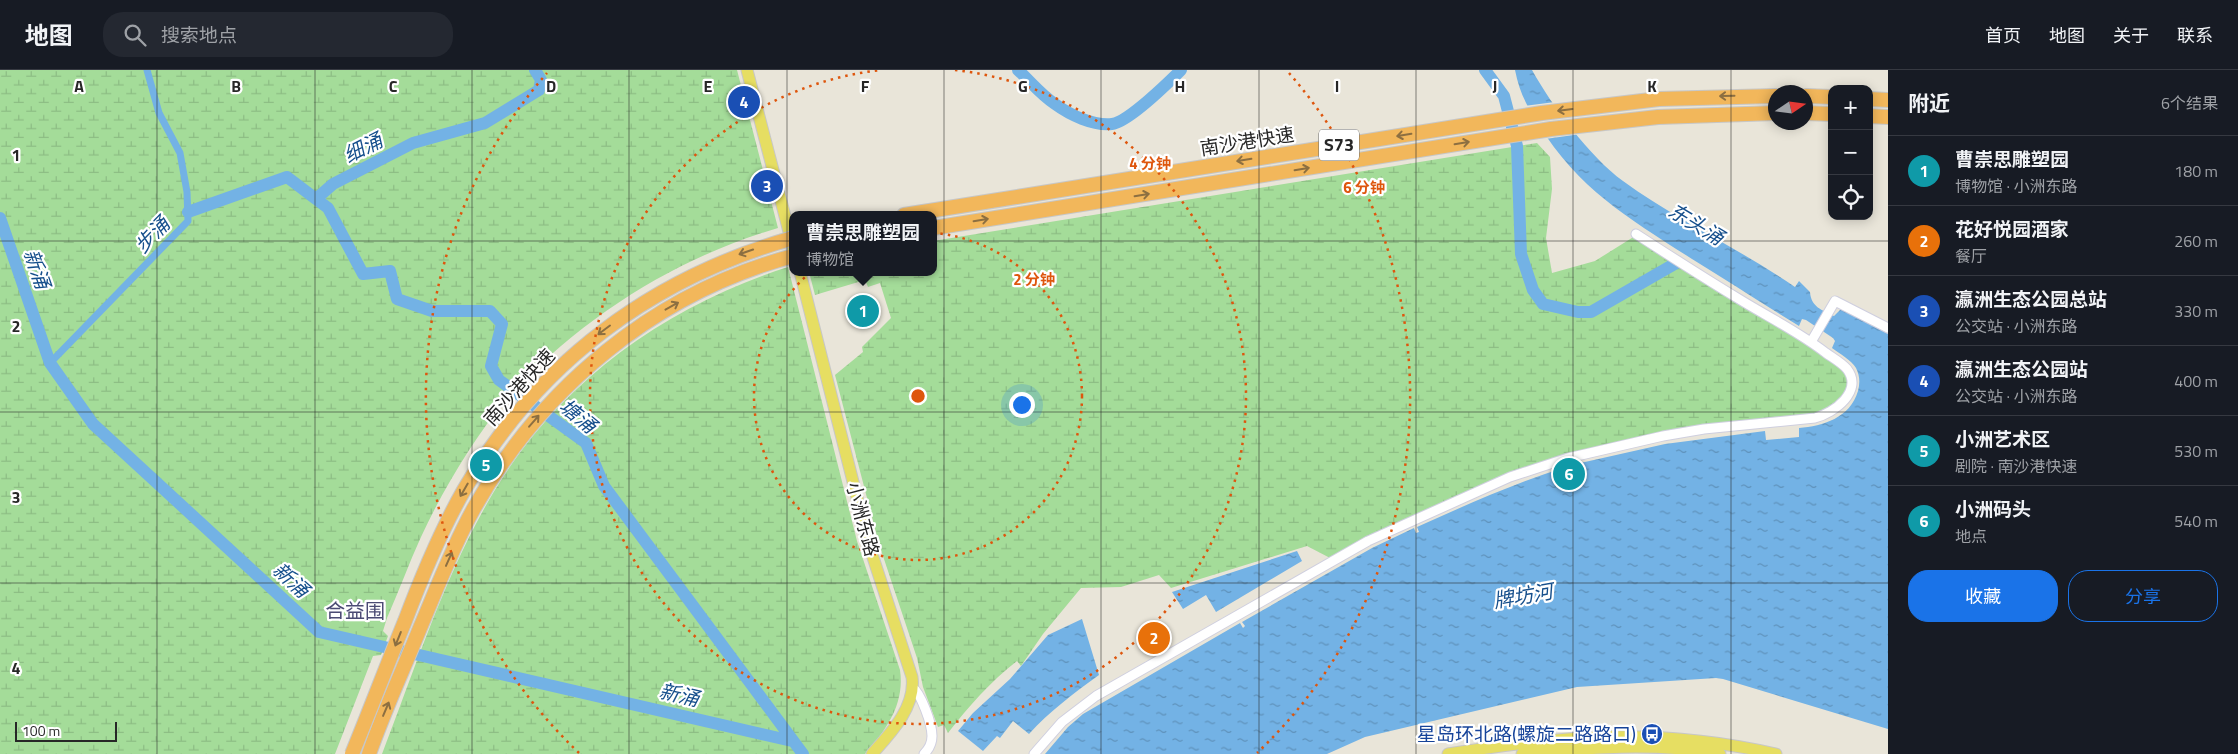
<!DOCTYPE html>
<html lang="zh">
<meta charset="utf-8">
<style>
body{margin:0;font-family:"Titillium Web","Noto Sans SC",sans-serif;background:#242831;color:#f1f3f6}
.controls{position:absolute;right:15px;top:15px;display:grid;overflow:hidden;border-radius:10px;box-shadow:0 2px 12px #0003}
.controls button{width:45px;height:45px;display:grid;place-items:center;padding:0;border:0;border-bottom:1px solid #363941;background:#171b24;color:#f1f3f6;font:25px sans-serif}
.compass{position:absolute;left:1768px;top:15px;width:45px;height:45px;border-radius:50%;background:#171b24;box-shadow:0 2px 12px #0003;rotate:77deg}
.scale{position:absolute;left:15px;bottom:12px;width:102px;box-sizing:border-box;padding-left:5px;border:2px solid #272727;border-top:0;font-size:14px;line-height:18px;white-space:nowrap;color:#272727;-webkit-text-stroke:4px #fff;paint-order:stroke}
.you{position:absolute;left:1021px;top:334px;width:18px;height:18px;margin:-12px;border:4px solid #fff;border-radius:50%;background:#1a73e8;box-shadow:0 0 0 8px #1a73e833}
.badge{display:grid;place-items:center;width:32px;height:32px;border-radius:50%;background:#1a73e8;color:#fff;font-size:16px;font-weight:700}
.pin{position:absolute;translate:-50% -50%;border:2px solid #fff;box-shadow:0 1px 5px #0006}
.popup{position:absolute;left:789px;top:141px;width:148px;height:65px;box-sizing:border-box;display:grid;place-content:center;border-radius:10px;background:#171b24;filter:drop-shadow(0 1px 4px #0005);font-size:16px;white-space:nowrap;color:#9ea1a6}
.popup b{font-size:19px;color:#f1f3f6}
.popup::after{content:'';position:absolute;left:50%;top:100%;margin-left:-10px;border:10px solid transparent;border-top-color:#171b24}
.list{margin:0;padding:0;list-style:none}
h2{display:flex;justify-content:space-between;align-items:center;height:65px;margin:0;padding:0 20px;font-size:21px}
h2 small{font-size:16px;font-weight:400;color:#9ea1a6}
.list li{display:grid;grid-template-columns:32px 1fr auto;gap:15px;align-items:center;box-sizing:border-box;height:70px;padding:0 20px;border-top:1px solid #363941}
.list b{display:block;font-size:19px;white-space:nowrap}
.list p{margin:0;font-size:16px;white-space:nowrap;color:#9ea1a6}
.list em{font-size:16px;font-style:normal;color:#9ea1a6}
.actions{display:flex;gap:10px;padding:15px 20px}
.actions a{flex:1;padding:11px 0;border:1px solid #1a73e8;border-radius:20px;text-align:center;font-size:18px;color:#1a73e8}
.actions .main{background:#1a73e8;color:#fff}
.icon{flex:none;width:28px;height:28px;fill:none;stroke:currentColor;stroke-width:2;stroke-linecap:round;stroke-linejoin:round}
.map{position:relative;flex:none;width:1888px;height:684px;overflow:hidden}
header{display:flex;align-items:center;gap:30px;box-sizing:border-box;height:70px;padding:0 25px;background:#171b24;border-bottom:1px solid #363941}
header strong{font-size:24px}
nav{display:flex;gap:28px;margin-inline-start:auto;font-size:18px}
.search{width:350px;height:45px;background:#242831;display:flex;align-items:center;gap:12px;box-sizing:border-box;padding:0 18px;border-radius:20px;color:#9ea1a6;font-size:19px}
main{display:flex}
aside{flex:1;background:#171b24}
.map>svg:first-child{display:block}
.wetland{fill:url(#wetland-marsh)}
.water{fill:url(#water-ripples)}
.pier{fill:#e9e5d9}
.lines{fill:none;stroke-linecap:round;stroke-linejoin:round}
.canal{stroke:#73b2e5;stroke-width:7}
.river{stroke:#73b2e5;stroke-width:12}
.minor-casing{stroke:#cfcfdf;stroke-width:11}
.major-casing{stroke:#c7c7c7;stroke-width:13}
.highway-casing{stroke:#c7c7c7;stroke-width:16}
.minor{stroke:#fff;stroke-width:9}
.major{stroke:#e6de62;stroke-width:11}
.highway{stroke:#f2b75b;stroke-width:14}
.highway-bridge-casing{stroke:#c7c7c7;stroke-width:16;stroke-linecap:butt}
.highway-bridge{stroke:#f2b75b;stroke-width:14}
.oneway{stroke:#8c6f41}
.grid{fill:none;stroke:#272727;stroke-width:1;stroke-opacity:0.55}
.ring{fill:none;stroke:#de560d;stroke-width:2.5;stroke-dasharray:2.5 5}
.labels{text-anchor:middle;stroke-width:4.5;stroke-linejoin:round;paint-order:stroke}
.shield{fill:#fff;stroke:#686868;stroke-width:1}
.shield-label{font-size:18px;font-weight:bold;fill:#272727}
.street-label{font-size:19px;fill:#272727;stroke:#fff}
.transit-label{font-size:19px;fill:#164399;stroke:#fff;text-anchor:end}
.water-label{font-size:20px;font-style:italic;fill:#164f8c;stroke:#fff}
.neighbourhood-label{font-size:20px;fill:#4b4b74;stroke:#fff}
.grid-label{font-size:16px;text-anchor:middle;font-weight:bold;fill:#272727;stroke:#fff;stroke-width:4.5;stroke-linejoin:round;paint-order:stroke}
.centre{fill:#de560d;stroke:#fff;stroke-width:2.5}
.ring-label{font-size:15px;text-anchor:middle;font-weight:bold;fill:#de560d;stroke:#fff;stroke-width:4.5;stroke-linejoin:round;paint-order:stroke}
</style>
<header>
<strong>地图</strong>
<div class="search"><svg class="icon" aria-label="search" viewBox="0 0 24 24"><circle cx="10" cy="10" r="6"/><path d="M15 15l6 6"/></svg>搜索地点</div>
<nav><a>首页</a><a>地图</a><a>关于</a><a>联系</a></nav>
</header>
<main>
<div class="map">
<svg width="1888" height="684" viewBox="0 0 1888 684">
<defs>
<pattern id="wetland-marsh" width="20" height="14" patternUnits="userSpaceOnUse" patternTransform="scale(1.25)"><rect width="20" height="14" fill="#a4dc99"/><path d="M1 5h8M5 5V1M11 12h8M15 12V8" fill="none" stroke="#8dbd84"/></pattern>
<pattern id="water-ripples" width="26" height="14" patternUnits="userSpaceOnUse" patternTransform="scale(1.25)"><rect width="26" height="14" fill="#73b2e5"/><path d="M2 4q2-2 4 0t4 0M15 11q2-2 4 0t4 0" fill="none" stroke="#5e91ba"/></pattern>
</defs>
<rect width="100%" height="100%" fill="#e9e5d9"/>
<!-- wetland -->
<path class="wetland" d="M 0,0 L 737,0 L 778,158 C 679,187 591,242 519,315 L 523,321 L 513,332 L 507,327 C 473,371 444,417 421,467 C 409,493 399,521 387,548 L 383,561 L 388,566 L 381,585 L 373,586 L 335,684 L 0,684 Z
M 1537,73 L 1550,87 L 1552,119 L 1546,168 L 1552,203 L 1595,191 L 1635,166 C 1663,183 1842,288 1848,305 C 1849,309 1848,316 1847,321 L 1827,341 L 1798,348 L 1567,386 L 1332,489 L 1307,476 L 1171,518 L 1159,505 L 1121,517 L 1081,518 L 1043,564 L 1021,596 L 1017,591 C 990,612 969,636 948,663 L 944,655 L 938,657 L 923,617 L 917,588 L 879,474 L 835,305 L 863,282 L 862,277 L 891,248 L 880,213 L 868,217 L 865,210 L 815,225 L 809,202 L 933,202 L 933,171 Z
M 788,197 L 857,471 L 900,600 C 905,634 886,660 865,684 L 382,684 C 415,599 443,510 489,430 C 555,315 663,237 788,197 Z"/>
<!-- water -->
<path class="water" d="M 1515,0 L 1532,0 C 1552,36 1590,87 1623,111 C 1678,151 1740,179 1795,217 L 1799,211 L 1810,222 C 1811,237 1822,240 1834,246 L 1841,239 L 1888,264 L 1888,659 L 1723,609 L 1716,608 L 1577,617 L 1365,667 L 1327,684 L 1045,684 L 1068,657 L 1083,644 L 1240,553 L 1243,558 L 1245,556 L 1242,552 L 1372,478 L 1414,458 L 1416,463 L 1419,462 L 1417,457 C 1466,435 1515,413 1566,397 L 1567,417 L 1577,413 L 1576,394 L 1665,374 L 1765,361 L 1766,370 L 1799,367 L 1799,358 C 1823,356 1850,348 1858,321 C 1860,313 1860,306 1856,298 C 1851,290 1840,284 1832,278 L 1835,271 L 1833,268 L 1806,250 L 1802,249 L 1799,256 C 1763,234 1728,211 1692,189 C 1630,149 1579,120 1539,55 C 1527,37 1519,21 1515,0 Z
M 1297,481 L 1302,491 L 1216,542 L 1206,525 L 1183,539 L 1172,522 Z
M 1082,549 L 1099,605 C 1074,623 1050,641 1029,664 L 1013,651 L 1000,668 L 997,666 L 983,681 L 958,661 L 973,643 L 1010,609 L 1048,565 Z"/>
<!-- pier -->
<path class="pier" d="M 1555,32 L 1581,64 L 1545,69 L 1524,36 Z"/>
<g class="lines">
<!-- canal -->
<path class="canal" d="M 50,293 L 188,151 L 187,122 L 180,83 L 159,43 L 147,0"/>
<!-- river -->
<path class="river" d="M 1018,0 C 1030,11 1041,25 1055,34 C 1070,45 1093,56 1112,54 C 1128,52 1169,12 1181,0
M 1485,0 L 1504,26 L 1517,76 L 1521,184 L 1533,220 L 1543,234 L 1578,242 L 1591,242 L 1678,192
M 316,129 L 328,138 L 363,204 L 390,201 L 397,229 L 432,241 L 490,241 L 502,254 L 491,296 L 499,310 L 586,373 L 604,416 L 803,684
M 188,142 L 287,107 L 316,129 L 333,114 L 413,73 L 485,53 L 539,20 L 541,10 L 535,0
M 0,148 L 50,293 L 93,354 L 319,562 L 792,671"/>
<!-- minor casing -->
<g class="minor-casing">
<path id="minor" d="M 1811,272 L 1835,231 L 1888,258
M 912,617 C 921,623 932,654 932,666 C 932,673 929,679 924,684
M 1034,684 L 1062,652 L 1096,626 L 1368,471 L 1510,407 L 1568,388 L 1663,366 L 1704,359 L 1815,348 C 1834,343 1864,321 1847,299 C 1842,293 1833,288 1826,283 C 1799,262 1768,247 1739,229 C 1704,208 1670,186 1636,164"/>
</g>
<!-- major casing -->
<g class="major-casing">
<path id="major" d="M 747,0 L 793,177
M 800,202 L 869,475 L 912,607 C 916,637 891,663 872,684
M 1448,684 C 1564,665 1659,657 1776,684
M 1522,684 C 1587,678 1655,672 1720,684"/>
</g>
<!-- highway casing -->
<g class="highway-casing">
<path id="highway" d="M 1806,26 L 1832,27
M 1869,29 L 1888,30
M 1806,43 L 1832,44
M 1869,46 L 1888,47
M 904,145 L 1542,43 L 1659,29 L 1776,26
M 933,158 L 1551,59 L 1658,47 L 1776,43
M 369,684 C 384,641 403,600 420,558 C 437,518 452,478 473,440 C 542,317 655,223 793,186"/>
</g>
<!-- minor -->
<use href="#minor" class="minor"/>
<!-- major -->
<use href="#major" class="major"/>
<!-- highway -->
<use href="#highway" class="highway"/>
<!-- highway-bridge casing -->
<g class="highway-bridge-casing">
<path id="highway-bridge" d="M 352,684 C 370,640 387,595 405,551 C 422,506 440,462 464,420 C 538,292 652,208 793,168"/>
</g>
<!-- highway-bridge -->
<use href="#highway-bridge" class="highway-bridge"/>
</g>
<!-- one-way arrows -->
<defs><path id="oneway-shaft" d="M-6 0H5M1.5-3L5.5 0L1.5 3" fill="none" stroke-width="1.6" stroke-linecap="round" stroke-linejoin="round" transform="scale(1.25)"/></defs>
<g class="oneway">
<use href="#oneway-shaft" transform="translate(1727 26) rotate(179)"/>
<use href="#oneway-shaft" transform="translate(1565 40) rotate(173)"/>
<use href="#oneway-shaft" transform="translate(1404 65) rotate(171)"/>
<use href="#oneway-shaft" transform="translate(1462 73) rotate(-9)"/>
<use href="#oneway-shaft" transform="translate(1244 90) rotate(171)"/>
<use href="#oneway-shaft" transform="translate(1302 99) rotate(-9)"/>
<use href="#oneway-shaft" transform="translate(1142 125) rotate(-9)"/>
<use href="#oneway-shaft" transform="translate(981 150) rotate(-9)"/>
<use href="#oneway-shaft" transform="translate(746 182) rotate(161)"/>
<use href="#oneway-shaft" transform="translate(672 236) rotate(-29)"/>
<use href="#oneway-shaft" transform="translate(604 260) rotate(143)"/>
<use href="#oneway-shaft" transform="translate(534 351) rotate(-49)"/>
<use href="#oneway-shaft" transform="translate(464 420) rotate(120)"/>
<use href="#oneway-shaft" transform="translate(449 489) rotate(-66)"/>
<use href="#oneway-shaft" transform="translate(398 569) rotate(112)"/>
<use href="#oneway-shaft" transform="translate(386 639) rotate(-67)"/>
</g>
<!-- grid -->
<path class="grid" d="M 157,0 L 157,684M 315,0 L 315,684M 472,0 L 472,684M 629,0 L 629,684M 787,0 L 787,684M 944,0 L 944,684M 1101,0 L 1101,684M 1259,0 L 1259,684M 1416,0 L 1416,684M 1573,0 L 1573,684M 1731,0 L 1731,684M 0,171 L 1888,171M 0,342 L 1888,342M 0,513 L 1888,513"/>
<!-- distance rings -->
<g class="ring">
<circle cx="918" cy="326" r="164"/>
<path d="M955 0A328 328 0 1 1 881 0"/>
<path d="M579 683A492 492 0 0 1 547 3M1289 3A492 492 0 0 1 1257 683"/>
</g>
<!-- icons -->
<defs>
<g id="bus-disc" transform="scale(1.125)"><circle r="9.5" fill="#1a4fb4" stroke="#fff"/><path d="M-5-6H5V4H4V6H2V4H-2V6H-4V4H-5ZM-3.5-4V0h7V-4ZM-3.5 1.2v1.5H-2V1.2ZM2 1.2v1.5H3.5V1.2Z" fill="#fff"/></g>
</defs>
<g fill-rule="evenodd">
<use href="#bus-disc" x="1652" y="664"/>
</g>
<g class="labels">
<!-- shield labels -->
<rect class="shield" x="1319" y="59.5" width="40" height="31" rx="4"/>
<g class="shield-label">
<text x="1339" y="81">S73</text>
</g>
<!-- street labels -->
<g class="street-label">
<text transform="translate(1247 71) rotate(-9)" y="7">南沙港快速</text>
<text transform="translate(519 317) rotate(-48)" y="7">南沙港快速</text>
<text transform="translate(863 449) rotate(75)" y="7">小洲东路</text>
</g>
<!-- transit labels -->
<g class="transit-label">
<text x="1636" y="671">星岛环北路(螺旋二路路口)</text>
</g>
<!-- water labels -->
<g class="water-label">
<text transform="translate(363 78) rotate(-27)" y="7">细涌</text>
<text transform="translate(1696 154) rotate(31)" y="7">东头涌</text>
<text transform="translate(152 165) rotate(-46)" y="7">步涌</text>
<text transform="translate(37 199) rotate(71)" y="7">新涌</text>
<text transform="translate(578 346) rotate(39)" y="7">塘涌</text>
<text transform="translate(291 510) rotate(42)" y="7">新涌</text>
<text transform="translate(1523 526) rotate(-10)" y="7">牌坊河</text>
<text transform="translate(679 625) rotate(13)" y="7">新涌</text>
</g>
<!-- neighbourhood labels -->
<g class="neighbourhood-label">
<text x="355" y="548">合益围</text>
</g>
</g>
<g class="grid-label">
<text x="79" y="22">A</text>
<text x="236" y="22">B</text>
<text x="393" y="22">C</text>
<text x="551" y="22">D</text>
<text x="708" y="22">E</text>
<text x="865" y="22">F</text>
<text x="1023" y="22">G</text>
<text x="1180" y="22">H</text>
<text x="1337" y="22">I</text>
<text x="1495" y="22">J</text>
<text x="1652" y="22">K</text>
<text x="16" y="91">1</text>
<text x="16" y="262">2</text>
<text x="16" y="433">3</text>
<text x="16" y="604">4</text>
</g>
<circle cx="918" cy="326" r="8" class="centre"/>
<g class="ring-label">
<text x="1150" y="99">4 分钟</text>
<text x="1364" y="123">6 分钟</text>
<text x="1034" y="215">2 分钟</text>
</g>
</svg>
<div class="controls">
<button>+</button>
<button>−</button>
<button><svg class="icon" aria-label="locate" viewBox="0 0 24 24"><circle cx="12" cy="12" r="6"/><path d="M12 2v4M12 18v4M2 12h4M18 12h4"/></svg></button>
</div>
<svg class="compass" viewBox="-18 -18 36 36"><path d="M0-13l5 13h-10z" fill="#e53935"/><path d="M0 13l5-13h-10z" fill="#9ea1a6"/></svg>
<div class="scale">100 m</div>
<div class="you"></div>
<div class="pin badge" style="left:863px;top:241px;background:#0f9aa8">1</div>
<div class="popup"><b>曹崇思雕塑园</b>博物馆</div>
<div class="pin badge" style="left:1154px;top:568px;background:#e8710a">2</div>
<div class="pin badge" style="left:767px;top:116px;background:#1a4fb4">3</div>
<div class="pin badge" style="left:744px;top:32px;background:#1a4fb4">4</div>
<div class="pin badge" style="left:486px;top:395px;background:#0f9aa8">5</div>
<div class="pin badge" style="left:1569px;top:404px;background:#0f9aa8">6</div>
</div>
<aside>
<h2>附近<small>6个结果</small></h2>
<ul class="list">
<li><span class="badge" style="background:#0f9aa8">1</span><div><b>曹崇思雕塑园</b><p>博物馆 · 小洲东路</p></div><em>180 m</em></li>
<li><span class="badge" style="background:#e8710a">2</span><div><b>花好悦园酒家</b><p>餐厅</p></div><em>260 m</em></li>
<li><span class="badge" style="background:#1a4fb4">3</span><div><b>瀛洲生态公园总站</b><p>公交站 · 小洲东路</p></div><em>330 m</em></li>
<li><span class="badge" style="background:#1a4fb4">4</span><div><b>瀛洲生态公园站</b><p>公交站 · 小洲东路</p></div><em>400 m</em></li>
<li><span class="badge" style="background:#0f9aa8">5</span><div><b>小洲艺术区</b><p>剧院 · 南沙港快速</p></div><em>530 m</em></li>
<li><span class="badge" style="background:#0f9aa8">6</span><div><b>小洲码头</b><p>地点</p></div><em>540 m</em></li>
</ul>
<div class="actions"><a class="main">收藏</a><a>分享</a></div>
</aside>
</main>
